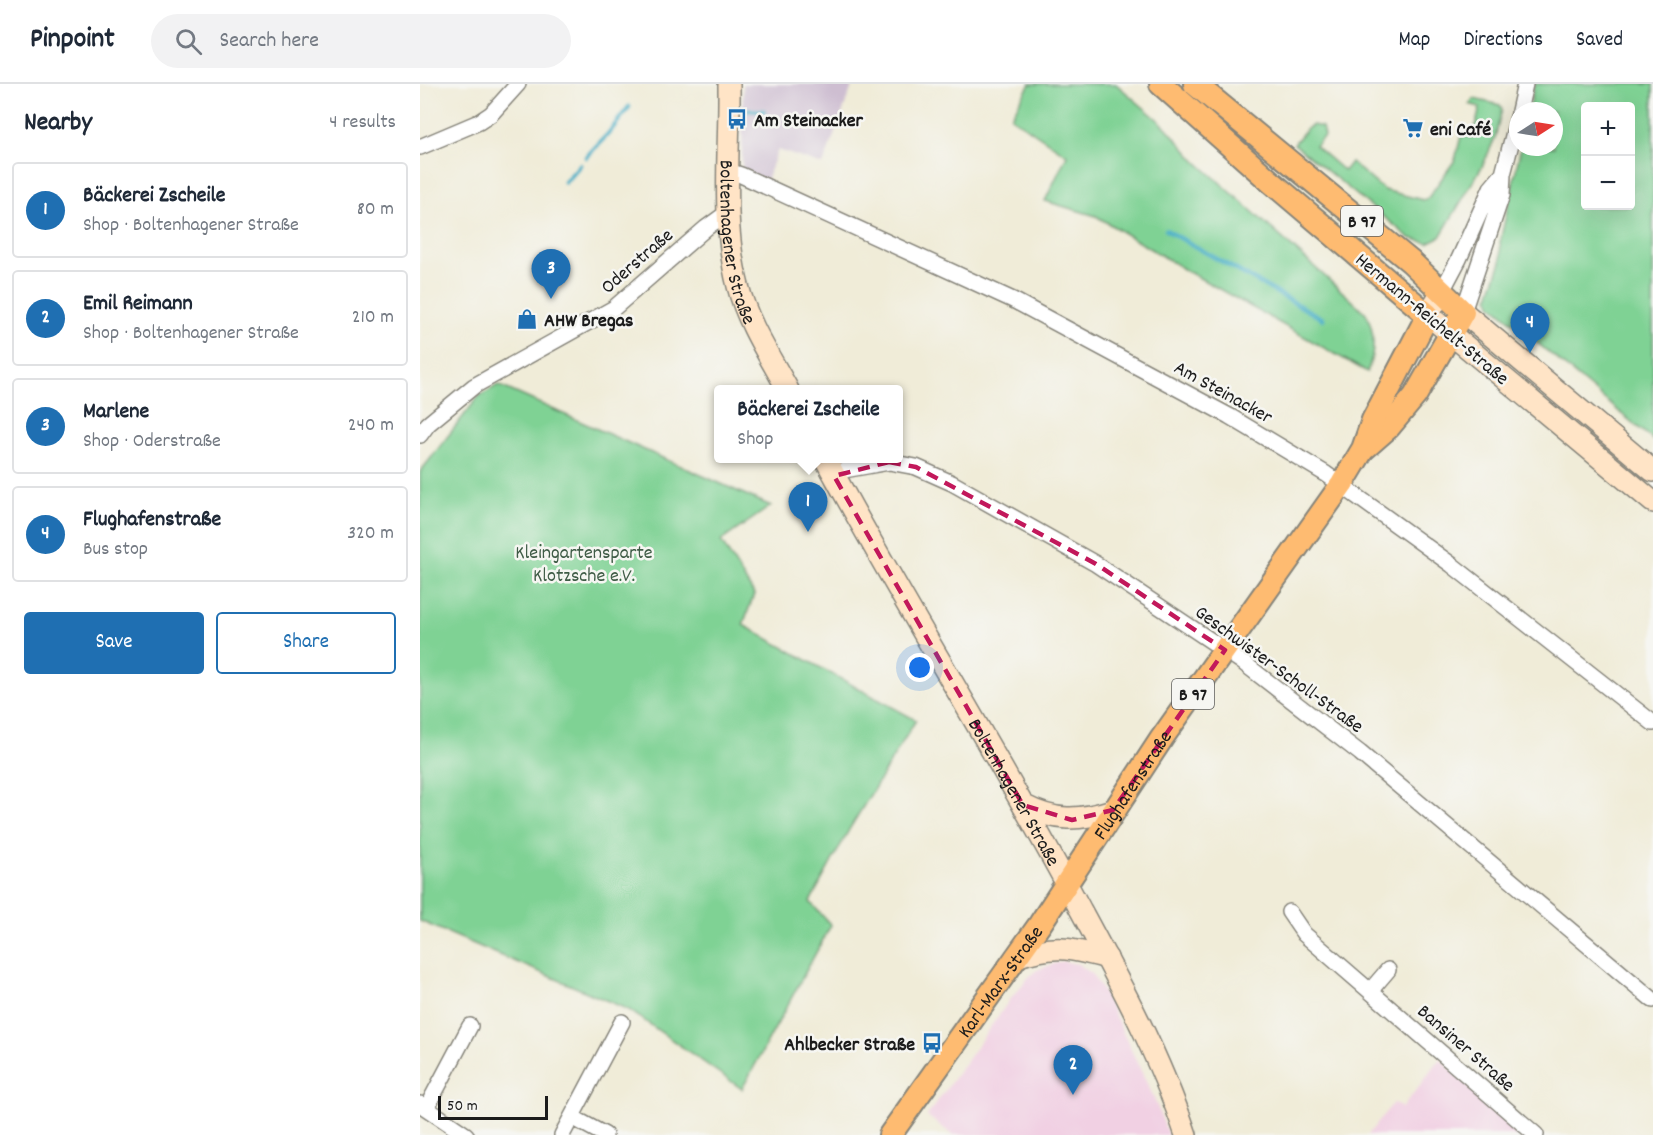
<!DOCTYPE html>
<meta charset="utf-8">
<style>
body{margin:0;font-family:Dekko,sans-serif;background:#f2f2f3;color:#1f2937}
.controls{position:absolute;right:18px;top:18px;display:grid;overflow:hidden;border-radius:6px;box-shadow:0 6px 24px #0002}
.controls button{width:54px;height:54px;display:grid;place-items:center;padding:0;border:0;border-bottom:2px solid #e0e1e3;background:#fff;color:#1f2937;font:30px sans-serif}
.compass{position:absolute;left:1089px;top:18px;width:54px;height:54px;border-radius:50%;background:#fff;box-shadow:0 6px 24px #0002;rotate:78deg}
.scale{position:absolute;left:18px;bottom:15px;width:110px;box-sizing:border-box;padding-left:6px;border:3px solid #1c1c1c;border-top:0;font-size:16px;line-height:21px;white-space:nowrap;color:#1c1c1c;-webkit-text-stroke:4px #f6f6f2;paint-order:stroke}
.you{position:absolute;left:500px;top:584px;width:21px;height:21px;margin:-15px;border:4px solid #fff;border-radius:50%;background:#1a73e8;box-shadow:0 0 0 9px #1a73e833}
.badge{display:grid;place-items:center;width:39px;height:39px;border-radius:50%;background:#1f6fb2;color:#fff;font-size:20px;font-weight:700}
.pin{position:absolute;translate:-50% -50px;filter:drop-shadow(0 2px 3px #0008)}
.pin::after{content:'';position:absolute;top:32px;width:21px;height:18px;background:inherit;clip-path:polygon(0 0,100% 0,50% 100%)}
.popup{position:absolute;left:294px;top:301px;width:189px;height:78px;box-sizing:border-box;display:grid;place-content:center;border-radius:6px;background:#fff;filter:drop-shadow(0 2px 4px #0005);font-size:20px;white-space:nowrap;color:#747a83}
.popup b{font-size:22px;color:#1f2937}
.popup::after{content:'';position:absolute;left:50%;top:100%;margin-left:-12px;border:12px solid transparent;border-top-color:#fff}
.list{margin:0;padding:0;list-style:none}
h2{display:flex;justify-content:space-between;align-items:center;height:78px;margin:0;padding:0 24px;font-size:26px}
h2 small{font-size:20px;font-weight:400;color:#747a83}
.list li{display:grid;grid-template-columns:39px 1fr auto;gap:18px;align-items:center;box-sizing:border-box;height:96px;margin:0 12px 12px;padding:0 12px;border:2px solid #e0e1e3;border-radius:6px}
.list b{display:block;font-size:22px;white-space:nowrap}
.list p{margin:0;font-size:20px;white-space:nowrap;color:#747a83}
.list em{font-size:20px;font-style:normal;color:#747a83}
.actions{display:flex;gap:12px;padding:18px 24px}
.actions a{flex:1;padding:14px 0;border:2px solid #1f6fb2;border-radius:6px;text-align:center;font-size:21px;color:#1f6fb2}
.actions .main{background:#1f6fb2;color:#fff}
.icon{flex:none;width:33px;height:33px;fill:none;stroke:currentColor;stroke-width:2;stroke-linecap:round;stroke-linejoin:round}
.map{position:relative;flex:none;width:1233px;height:1051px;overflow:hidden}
header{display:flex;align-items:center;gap:36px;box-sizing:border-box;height:84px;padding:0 30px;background:#fff;border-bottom:2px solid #e0e1e3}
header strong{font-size:28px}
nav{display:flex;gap:33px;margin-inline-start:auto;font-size:21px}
.search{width:420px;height:54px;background:#f2f2f3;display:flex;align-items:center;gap:15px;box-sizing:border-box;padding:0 21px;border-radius:33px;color:#747a83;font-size:22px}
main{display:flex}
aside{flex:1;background:#fff}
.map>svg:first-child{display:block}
.built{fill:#f1d0e3}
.industrial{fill:#cebed1}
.green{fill:#7fd294;stroke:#4e7758;stroke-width:1.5;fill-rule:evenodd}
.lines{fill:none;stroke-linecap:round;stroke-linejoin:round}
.stream{stroke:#47afc6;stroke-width:4.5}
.street-casing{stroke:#86847a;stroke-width:18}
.secondary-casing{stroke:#86847a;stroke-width:24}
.primary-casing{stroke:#86847a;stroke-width:26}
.street{stroke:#fff;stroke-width:15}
.secondary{stroke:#ffe4c6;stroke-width:21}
.primary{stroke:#febb71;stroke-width:22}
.marked{fill:none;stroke:#c2185b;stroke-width:4.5;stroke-dasharray:12 8;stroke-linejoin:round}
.labels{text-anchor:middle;stroke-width:5;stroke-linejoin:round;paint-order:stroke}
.shield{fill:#f6f6f2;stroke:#5d5d5c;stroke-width:1.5}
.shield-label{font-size:18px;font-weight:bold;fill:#1c1c1c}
.poi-label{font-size:20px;font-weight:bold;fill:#1c1c1c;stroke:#f6f6f2;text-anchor:start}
.street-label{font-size:20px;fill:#1c1c1c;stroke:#f6f6f2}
.park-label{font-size:20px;fill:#3f5c46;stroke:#f6f6f2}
</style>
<header>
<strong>Pinpoint</strong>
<div class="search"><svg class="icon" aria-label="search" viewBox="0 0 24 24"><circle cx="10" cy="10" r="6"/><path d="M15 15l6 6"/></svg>Search here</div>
<nav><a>Map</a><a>Directions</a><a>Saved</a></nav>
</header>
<main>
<aside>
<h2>Nearby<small>4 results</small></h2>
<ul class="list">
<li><span class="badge">1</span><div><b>Bäckerei Zscheile</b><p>Shop · Boltenhagener Straße</p></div><em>80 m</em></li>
<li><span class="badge">2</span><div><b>Emil Reimann</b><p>Shop · Boltenhagener Straße</p></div><em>210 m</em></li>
<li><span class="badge">3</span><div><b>Marlene</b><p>Shop · Oderstraße</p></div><em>240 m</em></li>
<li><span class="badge">4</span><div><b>Flughafenstraße</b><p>Bus stop</p></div><em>320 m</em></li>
</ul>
<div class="actions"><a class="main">Save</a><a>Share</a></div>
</aside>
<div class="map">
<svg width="1233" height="1051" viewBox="0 0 1233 1051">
<rect width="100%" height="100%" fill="#f6f6f2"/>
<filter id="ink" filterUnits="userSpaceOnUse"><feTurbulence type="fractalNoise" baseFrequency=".0167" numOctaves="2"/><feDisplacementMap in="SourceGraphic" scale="12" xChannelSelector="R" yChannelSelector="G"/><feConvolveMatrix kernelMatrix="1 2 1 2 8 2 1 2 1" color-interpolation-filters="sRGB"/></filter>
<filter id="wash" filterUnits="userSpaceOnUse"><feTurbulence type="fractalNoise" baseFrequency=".008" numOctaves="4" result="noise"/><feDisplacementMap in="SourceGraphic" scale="24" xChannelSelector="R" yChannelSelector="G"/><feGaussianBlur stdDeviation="1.35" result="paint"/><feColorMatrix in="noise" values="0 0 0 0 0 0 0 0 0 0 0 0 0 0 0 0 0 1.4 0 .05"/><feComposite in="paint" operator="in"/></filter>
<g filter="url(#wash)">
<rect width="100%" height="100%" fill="#f0ecd8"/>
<!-- built -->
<path class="built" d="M 642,877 L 658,880 L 672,890 L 685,911 L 734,1014 L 748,1051 L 533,1051 L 507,1032 L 591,914 L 609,893 L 617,886 Z
M 1020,975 L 1104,1051 L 948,1051 L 973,1019 L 982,1024 Z"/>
<!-- industrial -->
<path class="industrial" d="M 323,0 L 433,0 L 403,81 L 358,66 L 346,97 L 322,87 Z"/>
<!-- green -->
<path class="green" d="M 610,0 L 696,0 L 744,41 L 777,78 L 946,229 C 955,248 956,267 947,288 L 767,187 L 676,132 L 625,117 L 647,71 L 591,33 Z
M 1114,0 L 1233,0 L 1233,356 L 1071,220 L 1069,213 L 1071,206 L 1081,178 L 1080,158 L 1101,63 L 1134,63 L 1134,27 L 1109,27 ZM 1166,22 L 1210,22 L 1210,122 L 1166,122 Z
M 1054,15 L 1080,21 L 1082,25 L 1075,54 L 1063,81 L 1020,153 L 1008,159 L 990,154 L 874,60 L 886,45 L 893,41 L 902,43 L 904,52 L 895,62 L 924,87 L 931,78 L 964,106 L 1003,116 L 1008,114 L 1035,76 L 1041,52 L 1053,53 L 1060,23 L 1049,20 Z
M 78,301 L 351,422 L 301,457 L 334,510 L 323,541 L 496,636 L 430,744 L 390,818 L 411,841 L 322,1005 L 209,926 L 0,837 L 0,388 L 59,312 Z"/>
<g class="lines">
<!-- stream -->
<path class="stream" d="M 324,26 L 344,27
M 166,73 L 188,50 L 209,23
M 145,98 L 160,81
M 746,146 L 903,235"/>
</g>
</g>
<g filter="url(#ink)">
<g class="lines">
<!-- street casing -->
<g class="street-casing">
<path id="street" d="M 1099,27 L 1105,0
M 0,63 L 59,38 L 71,30 L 98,0
M 309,87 L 321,91 L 593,216 L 809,332 L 906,390 L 1032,481 L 1233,639
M 1022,207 L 1039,175 L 1071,104 L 1083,90
M 1043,228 L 1082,111 L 1083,90 L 1098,33
M 0,351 L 8,340 L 54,302 L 194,224 L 286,144 L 308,128
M 414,392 L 424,386 L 469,378 L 496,383 L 532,399 L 676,480 L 821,577 L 940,669 L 1233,916
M 869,828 L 884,850 L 1116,1051
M 950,907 L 968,886
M 0,1020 L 46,1051
M 7,1023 L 50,942
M 152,1033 L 185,1051
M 142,1051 L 202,938"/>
</g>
<!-- secondary casing -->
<g class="secondary-casing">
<g id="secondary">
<path id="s1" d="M 309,0 C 310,67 301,137 318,202 C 327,238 350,273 368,306"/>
<path d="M 1022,207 L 1008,231 L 1233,418"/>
<path d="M 1043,228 L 1233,387"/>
<path id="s2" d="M 405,374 C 486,525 578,670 658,821 C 698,895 739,970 766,1051"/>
<path d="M 603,721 C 635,738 659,737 693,726"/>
<path d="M 596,873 C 634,860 650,864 687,874"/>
</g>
</g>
<!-- primary casing -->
<g class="primary-casing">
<g id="primary">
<path d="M 775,0 L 991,178 L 1043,228 L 995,312 L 969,343 L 945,364"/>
<path id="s3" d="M 470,1051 L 620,840 L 742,654 L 922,400 L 943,365 L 953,336 L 1008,231 L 850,97 L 741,0"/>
</g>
</g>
<!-- street -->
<use href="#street" class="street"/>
<!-- secondary -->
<use href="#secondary" class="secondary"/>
<!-- primary -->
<use href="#primary" class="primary"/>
</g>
</g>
<!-- marked area -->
<path class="marked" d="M 469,378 L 496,383 L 676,480 L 805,566 L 693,726 L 652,736 L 603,721 L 414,392 Z"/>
<!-- icons -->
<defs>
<g id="bus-bare" transform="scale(1.62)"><path d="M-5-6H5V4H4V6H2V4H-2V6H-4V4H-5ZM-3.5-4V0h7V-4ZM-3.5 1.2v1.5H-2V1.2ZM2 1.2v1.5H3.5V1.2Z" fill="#1f6fb2" stroke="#f6f6f2" stroke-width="2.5" paint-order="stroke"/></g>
<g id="supermarket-bare" transform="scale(1.62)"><path d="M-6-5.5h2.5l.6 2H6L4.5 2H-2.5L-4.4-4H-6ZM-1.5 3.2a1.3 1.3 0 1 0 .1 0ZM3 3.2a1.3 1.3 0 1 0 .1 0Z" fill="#1f6fb2" stroke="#f6f6f2" stroke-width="2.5" paint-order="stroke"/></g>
<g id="shop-bare" transform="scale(1.62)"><path d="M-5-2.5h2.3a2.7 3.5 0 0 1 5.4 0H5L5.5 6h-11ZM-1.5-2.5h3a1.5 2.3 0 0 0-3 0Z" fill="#1f6fb2" stroke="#f6f6f2" stroke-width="2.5" paint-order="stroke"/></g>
</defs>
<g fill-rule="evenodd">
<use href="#bus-bare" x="317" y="35"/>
<use href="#supermarket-bare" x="993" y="44"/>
<use href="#shop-bare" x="107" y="235"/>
<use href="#bus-bare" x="512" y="959"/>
</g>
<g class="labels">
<!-- shield labels -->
<g class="shield">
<rect x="921" y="122" width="42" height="30" rx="4.5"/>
<rect x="752" y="595" width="42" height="30" rx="4.5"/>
</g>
<g class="shield-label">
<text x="942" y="143">B 97</text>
<text x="773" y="616">B 97</text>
</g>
<!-- poi labels -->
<g class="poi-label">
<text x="334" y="42">Am Steinacker</text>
<text x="1010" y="51">eni Café</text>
<text x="124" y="242">AHW Bregas</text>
<text x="495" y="966" text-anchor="end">Ahlbecker Straße</text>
</g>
<!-- street labels -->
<g class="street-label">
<text dy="7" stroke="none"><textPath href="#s1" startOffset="159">Boltenhagener Straße</textPath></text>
<text transform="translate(216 176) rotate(-41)" y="7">Oderstraße</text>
<text transform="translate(1013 234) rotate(40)" y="7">Hermann-Reichelt-Straße</text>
<text transform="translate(804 307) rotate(29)" y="7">Am Steinacker</text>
<text transform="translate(860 584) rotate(36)" y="7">Geschwister-Scholl-Straße</text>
<text dy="7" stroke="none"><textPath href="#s3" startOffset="426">Flughafenstraße</textPath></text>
<text dy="7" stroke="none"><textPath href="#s2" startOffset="384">Boltenhagener Straße</textPath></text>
<text dy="7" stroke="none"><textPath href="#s3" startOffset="189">Karl-Marx-Straße</textPath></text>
<text transform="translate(1047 963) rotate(41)" y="7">Bansiner Straße</text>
</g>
<!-- park labels -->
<g class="park-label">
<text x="164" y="474">Kleingartensparte<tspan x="164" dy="23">Klotzsche e.V.</tspan></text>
</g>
</g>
</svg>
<div class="controls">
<button>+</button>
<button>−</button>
</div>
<svg class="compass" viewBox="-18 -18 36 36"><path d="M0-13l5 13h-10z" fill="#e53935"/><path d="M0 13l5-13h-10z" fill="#747a83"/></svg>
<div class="scale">50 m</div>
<div class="you"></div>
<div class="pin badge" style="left:388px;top:448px">1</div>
<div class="popup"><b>Bäckerei Zscheile</b>Shop</div>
<div class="pin badge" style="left:653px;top:1011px">2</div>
<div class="pin badge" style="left:131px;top:215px">3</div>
<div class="pin badge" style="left:1110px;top:269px">4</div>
</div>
</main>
